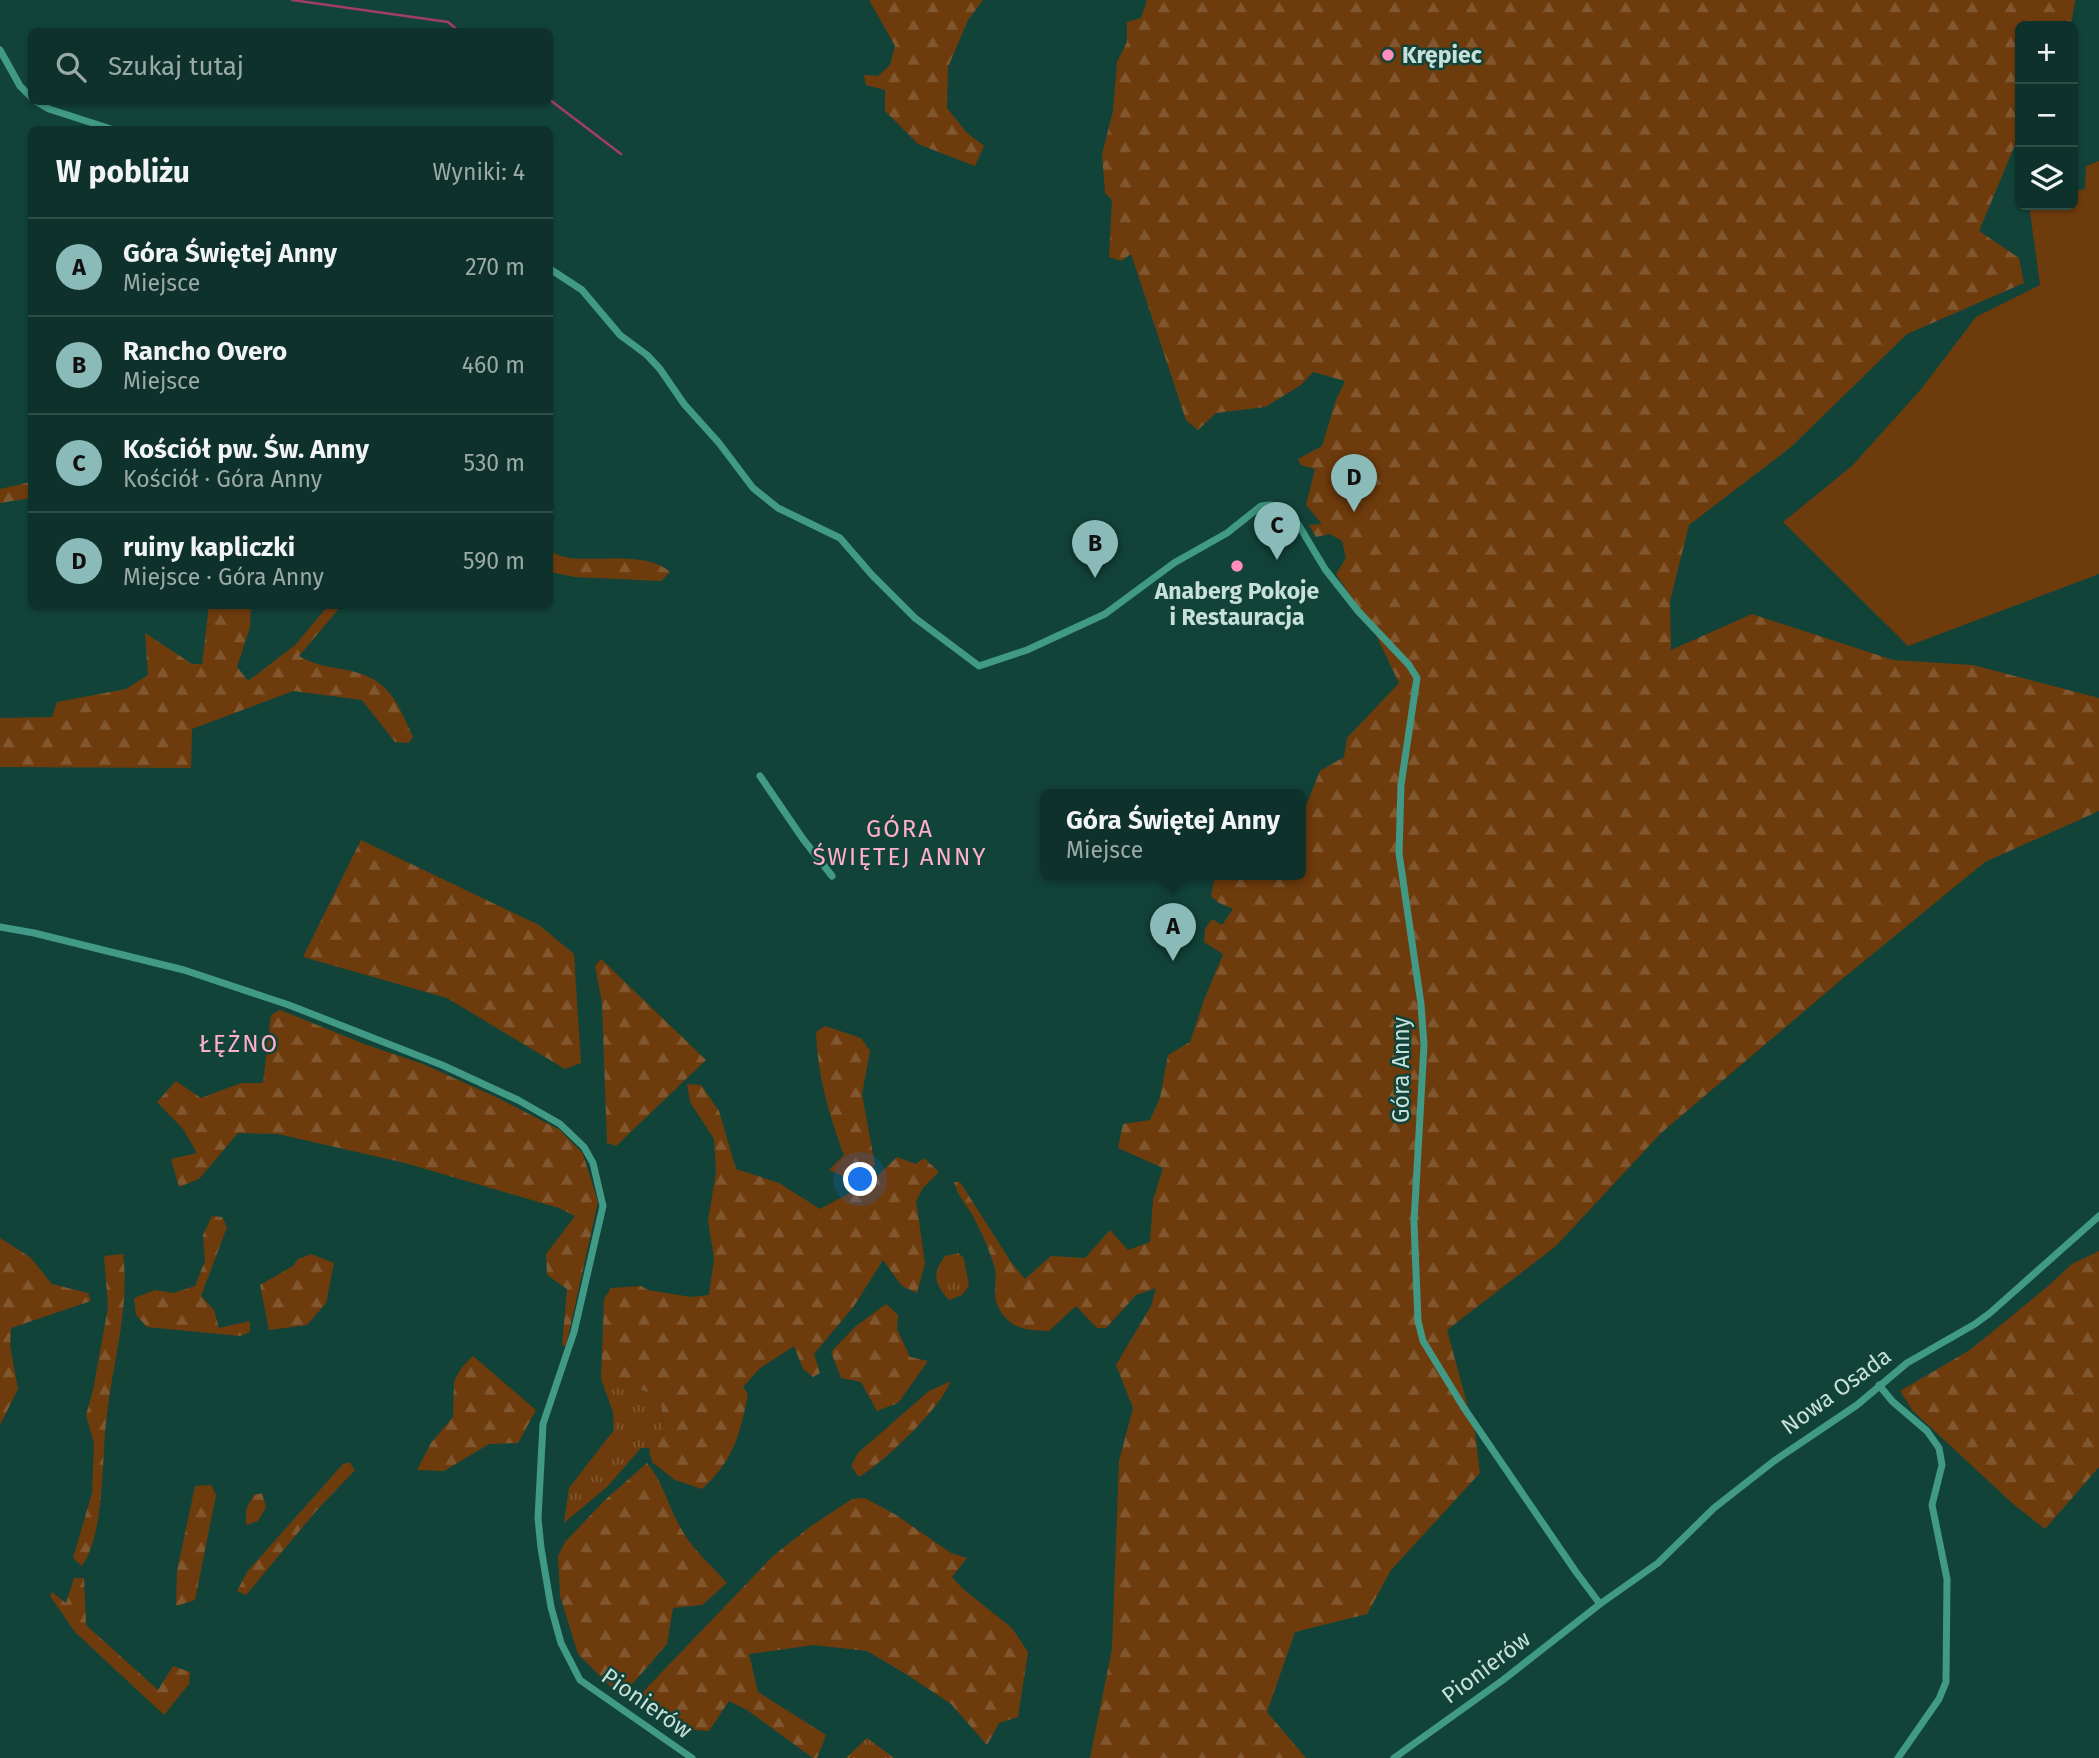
<!DOCTYPE html>
<html lang="pl">
<meta charset="utf-8">
<style>
body{margin:0;font-family:"Fira Sans",sans-serif;background:#173a33;color:#f1f3f6}
.controls{position:absolute;right:21px;top:21px;display:grid;overflow:hidden;border-radius:10px;box-shadow:0 2px 5px #0004}
.controls button{width:63px;height:63px;display:grid;place-items:center;padding:0;border:0;border-bottom:2px solid #2e4d47;background:#0e322b;color:#f1f3f6;font:35px sans-serif}
.you{position:absolute;left:861px;top:1180px;width:24px;height:24px;margin:-18px;border:5px solid #fff;border-radius:50%;background:#1a73e8;box-shadow:0 0 0 10px #1a73e833}
.badge{display:grid;place-items:center;width:46px;height:46px;border-radius:50%;background:#8bbbb9;color:#111;font-size:23px;font-weight:700}
.pin{position:absolute;translate:-50% -58px;filter:drop-shadow(0 2px 4px #0008)}
.pin::after{content:'';position:absolute;top:37px;width:24px;height:21px;background:inherit;clip-path:polygon(0 0,100% 0,50% 100%)}
.popup{position:absolute;left:1040px;top:789px;width:266px;height:91px;box-sizing:border-box;display:grid;place-content:center;border-radius:10px;background:#0e322b;filter:drop-shadow(0 2px 5px #0005);font-size:23px;white-space:nowrap;color:#9baaa9}
.popup b{font-size:26px;color:#f1f3f6}
.popup::after{content:'';position:absolute;left:50%;top:100%;margin-left:-14px;border:14px solid transparent;border-top-color:#0e322b}
.list{margin:0;padding:0;list-style:none}
h2{display:flex;justify-content:space-between;align-items:center;height:91px;margin:0;padding:0 28px;font-size:30px}
h2 small{font-size:23px;font-weight:400;color:#9baaa9}
.list li{display:grid;grid-template-columns:46px 1fr auto;gap:21px;align-items:center;box-sizing:border-box;height:98px;padding:0 28px;border-top:2px solid #2e4d47}
.list b{display:block;font-size:26px;white-space:nowrap}
.list p{margin:0;font-size:23px;white-space:nowrap;color:#9baaa9}
.list em{font-size:23px;font-style:normal;color:#9baaa9}
.icon{flex:none;width:38px;height:38px;fill:none;stroke:currentColor;stroke-width:2;stroke-linecap:round;stroke-linejoin:round}
.map{position:relative;flex:none;width:2099px;height:1758px;overflow:hidden}
.search{position:absolute;background:#0e322b;box-shadow:0 2px 5px #0004;left:28px;top:28px;width:525px;height:77px;display:flex;align-items:center;gap:18px;box-sizing:border-box;padding:0 24px;border-radius:10px;color:#9baaa9;font-size:26px}
.panel{position:absolute;background:#0e322b;box-shadow:0 2px 5px #0004;left:28px;top:126px;width:525px;height:483px;border-radius:10px}
.map>svg:first-child{display:block}
.grass{fill:url(#grass-tufts)}
.forest{fill:url(#forest-firs)}
.garden{fill:#6e3b0c}
.lines{fill:none;stroke-linecap:round;stroke-linejoin:round}
.stream{stroke:#a23d69;stroke-width:2.5}
.minor{stroke:#419a86;stroke-width:7}
.poi-dot{fill:#ff8eba;stroke:#124339;stroke-width:2.5}
.labels{text-anchor:middle;stroke-width:5;stroke-linejoin:round;paint-order:stroke}
.poi-label{font-size:23px;font-weight:bold;fill:#c7e0d9;stroke:#124339;text-anchor:start}
.street-label{font-size:23px;fill:#c7e0d9;stroke:#124339}
.neighbourhood-label{font-size:24px;letter-spacing:2px;fill:#ffaecb;stroke:#124339}
</style>
<div class="map">
<svg width="2099" height="1758" viewBox="0 0 2099 1758">
<defs>
<pattern id="grass-tufts" width="24" height="20" patternUnits="userSpaceOnUse" patternTransform="scale(1.75)"><rect width="24" height="20" fill="#6e3b0c"/><path d="M3 7l-1-3M5 7V3M7 7l1-3M15 17l-1-3M17 17v-4M19 17l1-3" fill="none" stroke="#81572f"/></pattern>
<pattern id="forest-firs" width="22" height="20" patternUnits="userSpaceOnUse" patternTransform="scale(1.75)"><rect width="22" height="20" fill="#6e3b0c"/><path d="M5 1l3.5 6h-7zM16 11l3.5 6h-7z" fill="#81572f"/></pattern>
</defs>
<rect width="100%" height="100%" fill="#124339"/>
<!-- grass -->
<path class="grass" d="M 959,1253 L 964,1259 L 969,1286 L 962,1295 L 949,1300 C 935,1284 931,1275 945,1256 Z
M 601,1379 L 618,1382 L 660,1396 L 664,1432 L 650,1448 L 641,1448 L 608,1486 L 564,1523 L 569,1488 L 614,1430 L 613,1412 Z
M 867,1738 L 894,1758 L 846,1758 Z"/>
<!-- forest -->
<path class="forest" d="M 869,0 L 983,0 L 968,20 L 948,67 L 947,108 L 966,132 L 984,146 L 975,166 L 918,144 L 885,111 L 885,90 L 866,85 L 864,75 L 878,76 L 890,65 L 895,46 Z
M 1147,0 L 2075,0 L 2071,26 L 2020,26 L 2020,133 L 1979,231 L 2019,258 L 2024,283 L 1907,334 L 1791,447 L 1689,525 L 1670,601 L 1671,650 L 1752,614 L 1893,660 L 1973,665 L 2099,698 L 2099,811 L 1985,862 L 1841,980 L 1661,1133 L 1556,1246 L 1447,1330 L 1475,1433 L 1480,1473 L 1391,1570 L 1367,1614 L 1295,1632 L 1267,1712 L 1306,1758 L 1090,1758 L 1112,1649 L 1119,1461 L 1133,1408 L 1116,1365 L 1151,1306 L 1156,1288 L 1136,1295 L 1106,1328 L 1097,1328 L 1076,1306 L 1049,1331 C 1034,1330 1019,1331 1008,1320 C 986,1299 1000,1285 994,1265 C 989,1249 982,1234 975,1220 C 968,1206 959,1199 954,1182 L 960,1182 L 1011,1262 L 1025,1279 L 1051,1256 L 1085,1258 L 1110,1230 L 1128,1250 L 1150,1242 L 1153,1200 L 1163,1168 L 1118,1148 L 1123,1124 L 1150,1120 L 1160,1098 L 1168,1055 L 1190,1042 L 1204,1000 L 1223,954 L 1204,942 L 1205,929 L 1212,919 L 1222,925 L 1233,909 L 1219,903 L 1211,896 L 1215,875 L 1301,875 L 1301,818 L 1320,771 L 1344,757 L 1347,738 L 1399,683 L 1376,635 L 1336,574 L 1346,558 L 1342,541 L 1330,534 L 1316,537 L 1309,525 L 1322,524 L 1306,505 L 1315,469 L 1301,465 L 1298,459 L 1322,446 L 1336,400 L 1345,381 L 1313,372 L 1301,385 L 1265,407 L 1216,413 L 1198,430 L 1186,420 L 1131,254 L 1121,261 L 1109,257 L 1112,200 L 1105,193 L 1102,154 L 1113,111 L 1117,62 L 1127,42 L 1127,22 L 1141,18 Z
M 31,482 L 31,498 L 0,503 L 0,489 Z
M 550,551 C 555,553 560,556 565,557 C 594,563 646,550 670,572 L 661,581 L 575,577 L 550,572 Z
M 209,606 L 251,606 L 250,627 L 237,667 L 248,681 L 295,645 L 328,606 L 341,606 L 299,656 C 314,665 330,667 347,670 C 389,678 397,702 413,737 L 409,743 L 395,742 L 362,700 L 293,691 L 192,729 L 191,768 L 0,767 L 0,718 L 52,717 L 57,702 L 126,689 L 148,675 L 145,633 L 192,664 L 202,664 Z
M 361,840 L 539,925 L 574,954 L 581,1063 L 565,1069 L 447,998 L 303,957 Z
M 601,959 L 706,1060 L 616,1146 L 607,1143 L 602,1003 L 595,966 Z
M 280,1010 L 367,1045 L 423,1064 L 498,1098 L 560,1130 L 583,1154 L 598,1202 L 566,1346 L 562,1345 L 567,1289 L 547,1275 L 546,1254 L 575,1216 L 559,1208 L 405,1163 L 278,1134 L 238,1133 L 199,1179 L 179,1187 L 171,1159 L 197,1153 L 183,1129 L 157,1102 L 176,1081 L 201,1098 L 241,1083 L 263,1083 L 271,1015 Z
M 825,1026 L 861,1038 L 870,1051 L 862,1094 L 875,1165 L 855,1181 L 829,1170 L 844,1155 C 829,1116 817,1073 816,1032 Z
M 687,1084 L 701,1085 L 719,1111 L 736,1169 L 779,1183 L 820,1209 L 872,1181 L 897,1157 L 916,1164 L 924,1158 L 939,1172 L 923,1188 L 916,1201 L 925,1263 L 917,1293 L 902,1286 L 883,1260 L 854,1306 L 814,1354 L 820,1373 L 813,1377 L 803,1369 L 794,1346 L 759,1369 L 743,1387 L 748,1394 C 740,1434 734,1460 702,1489 L 675,1480 L 652,1462 L 649,1450 L 664,1431 L 660,1396 L 618,1382 L 601,1379 L 604,1299 L 611,1288 L 641,1286 L 648,1290 L 691,1297 L 709,1295 L 714,1258 L 708,1221 L 716,1172 L 714,1139 L 690,1102 Z
M 212,1216 L 222,1217 L 227,1227 L 201,1296 L 214,1310 L 219,1328 L 250,1321 L 250,1332 L 240,1336 L 147,1327 L 136,1315 L 134,1298 L 155,1290 L 173,1293 L 195,1286 L 205,1261 L 203,1235 Z
M 0,1238 L 30,1257 L 52,1284 L 88,1293 L 91,1301 L 11,1328 L 10,1346 L 18,1389 L 0,1425 Z
M 2099,1251 L 2099,1467 L 2045,1529 L 2012,1503 L 1913,1411 L 1900,1391 L 1970,1350 L 2047,1287 L 2072,1264 Z
M 123,1254 C 130,1308 113,1361 107,1414 C 101,1456 106,1531 82,1566 L 73,1558 L 92,1493 L 94,1444 L 86,1415 L 93,1390 L 108,1307 L 104,1256 Z
M 311,1254 L 334,1263 L 326,1303 L 307,1325 L 269,1330 L 260,1285 L 293,1266 L 298,1259 Z
M 886,1304 L 898,1315 L 897,1329 L 910,1357 L 928,1361 L 898,1403 L 877,1411 L 861,1382 L 841,1378 L 831,1352 L 856,1326 Z
M 473,1356 L 536,1410 L 518,1443 L 489,1444 L 444,1471 L 417,1470 L 431,1443 L 453,1417 L 454,1381 L 462,1367 Z
M 951,1381 C 939,1410 886,1460 859,1477 L 851,1466 L 858,1453 L 929,1391 Z
M 349,1462 L 355,1470 L 316,1511 L 246,1595 L 237,1591 L 247,1572 L 343,1464 Z
M 647,1463 C 664,1483 669,1510 683,1532 C 694,1551 713,1567 727,1583 L 702,1605 L 673,1608 L 667,1644 L 621,1697 L 578,1654 L 560,1596 L 558,1556 L 565,1542 L 604,1501 Z
M 211,1485 L 216,1495 L 195,1600 L 176,1606 L 177,1571 L 195,1486 Z
M 262,1493 L 266,1507 L 258,1521 L 246,1525 L 246,1509 L 254,1495 Z
M 865,1498 L 896,1515 L 951,1553 L 967,1558 L 952,1577 L 963,1589 L 1012,1628 L 1028,1652 L 1018,1717 L 999,1723 L 987,1745 L 951,1704 L 906,1674 L 867,1651 L 814,1645 L 749,1654 L 758,1692 L 826,1735 L 817,1758 L 813,1758 L 747,1710 L 729,1701 L 709,1731 L 679,1729 L 639,1696 L 773,1556 L 811,1526 L 852,1499 Z
M 74,1578 L 84,1578 L 86,1625 L 158,1690 L 173,1666 L 190,1672 L 189,1684 L 164,1715 L 75,1632 L 50,1596 L 52,1592 L 66,1603 Z"/>
<!-- garden -->
<path class="garden" d="M 2099,161 L 2099,574 L 1908,646 L 1783,522 L 1852,466 L 1922,388 L 1976,317 L 2040,285 L 2029,205 L 2073,205 L 2073,191 L 2085,189 L 2086,166 Z"/>
<g class="lines">
<!-- stream -->
<path class="stream" d="M 292,0 L 448,22 L 460,32
M 550,100 L 621,154"/>
<!-- minor -->
<path class="minor" d="M 0,50 L 20,86 L 32,98
M 37,102 L 49,109 L 114,130
M 550,269 L 582,290 L 620,335 L 647,355 L 660,369 L 684,404 L 719,443 L 753,488 L 778,508 L 840,538 L 872,575 L 915,618 L 979,666 L 1027,650 L 1105,614 L 1174,563 L 1227,533 L 1261,506 L 1270,505 L 1279,506 L 1292,514 L 1325,569 L 1358,611 L 1409,665 L 1417,678 L 1401,785 L 1399,853 L 1421,1004 L 1424,1045 L 1414,1222 L 1418,1321 L 1423,1341 L 1464,1408 L 1576,1572 L 1600,1604
M 760,776 L 803,839 L 832,876
M 0,927 L 34,933 L 184,970 L 289,1005 L 442,1065 L 518,1100 L 560,1124 L 584,1147 L 593,1163 L 603,1206 L 574,1332 L 543,1424 L 538,1518 L 541,1548 L 551,1607 L 561,1643 L 580,1680 L 692,1758
M 1879,1385 L 1892,1401 L 1927,1431 L 1939,1448 L 1942,1465 L 1932,1505 L 1947,1579 L 1946,1682 L 1939,1699 L 1898,1758
M 1394,1758 L 1503,1680 L 1600,1604 L 1658,1563 L 1714,1508 L 1774,1461 L 1857,1405 L 1907,1363 L 1975,1324 L 1990,1313 L 2099,1216"/>
</g>
<!-- markers -->
<g class="poi-dot">
<circle cx="1388" cy="55" r="7"/>
<circle cx="1237" cy="566" r="7"/>
</g>
<g class="labels">
<!-- poi labels -->
<g class="poi-label">
<text x="1402" y="63">Krępiec</text>
<text x="1237" y="599" text-anchor="middle">Anaberg Pokoje<tspan x="1237" dy="26">i Restauracja</tspan></text>
</g>
<!-- street labels -->
<g class="street-label">
<text transform="translate(1401 1070) rotate(-90)" y="8">Góra Anny</text>
<text transform="translate(1836 1391) rotate(-36)" y="8">Nowa Osada</text>
<text transform="translate(1486 1667) rotate(-37)" y="8">Pionierów</text>
<text transform="translate(647 1703) rotate(35)" y="8">Pionierów</text>
</g>
<!-- neighbourhood labels -->
<g class="neighbourhood-label">
<text x="900" y="837">GÓRA<tspan x="900" dy="28">ŚWIĘTEJ ANNY</tspan></text>
<text x="239" y="1052">ŁĘŻNO</text>
</g>
</g>
</svg>
<div class="controls">
<button>+</button>
<button>−</button>
<button><svg class="icon" aria-label="layers" viewBox="0 0 24 24"><path d="M12 4l9 5-9 5-9-5zM3 14l9 5 9-5"/></svg></button>
</div>
<div class="you"></div>
<div class="pin badge" style="left:1173px;top:961px">A</div>
<div class="popup"><b>Góra Świętej Anny</b>Miejsce</div>
<div class="pin badge" style="left:1095px;top:578px">B</div>
<div class="pin badge" style="left:1277px;top:560px">C</div>
<div class="pin badge" style="left:1354px;top:512px">D</div>
<div class="search"><svg class="icon" aria-label="search" viewBox="0 0 24 24"><circle cx="10" cy="10" r="6"/><path d="M15 15l6 6"/></svg>Szukaj tutaj</div>
<section class="panel">
<h2>W pobliżu<small>Wyniki: 4</small></h2>
<ul class="list">
<li><span class="badge">A</span><div><b>Góra Świętej Anny</b><p>Miejsce</p></div><em>270 m</em></li>
<li><span class="badge">B</span><div><b>Rancho Overo</b><p>Miejsce</p></div><em>460 m</em></li>
<li><span class="badge">C</span><div><b>Kościół pw. Św. Anny</b><p>Kościół · Góra Anny</p></div><em>530 m</em></li>
<li><span class="badge">D</span><div><b>ruiny kapliczki</b><p>Miejsce · Góra Anny</p></div><em>590 m</em></li>
</ul>
</section>
</div>
